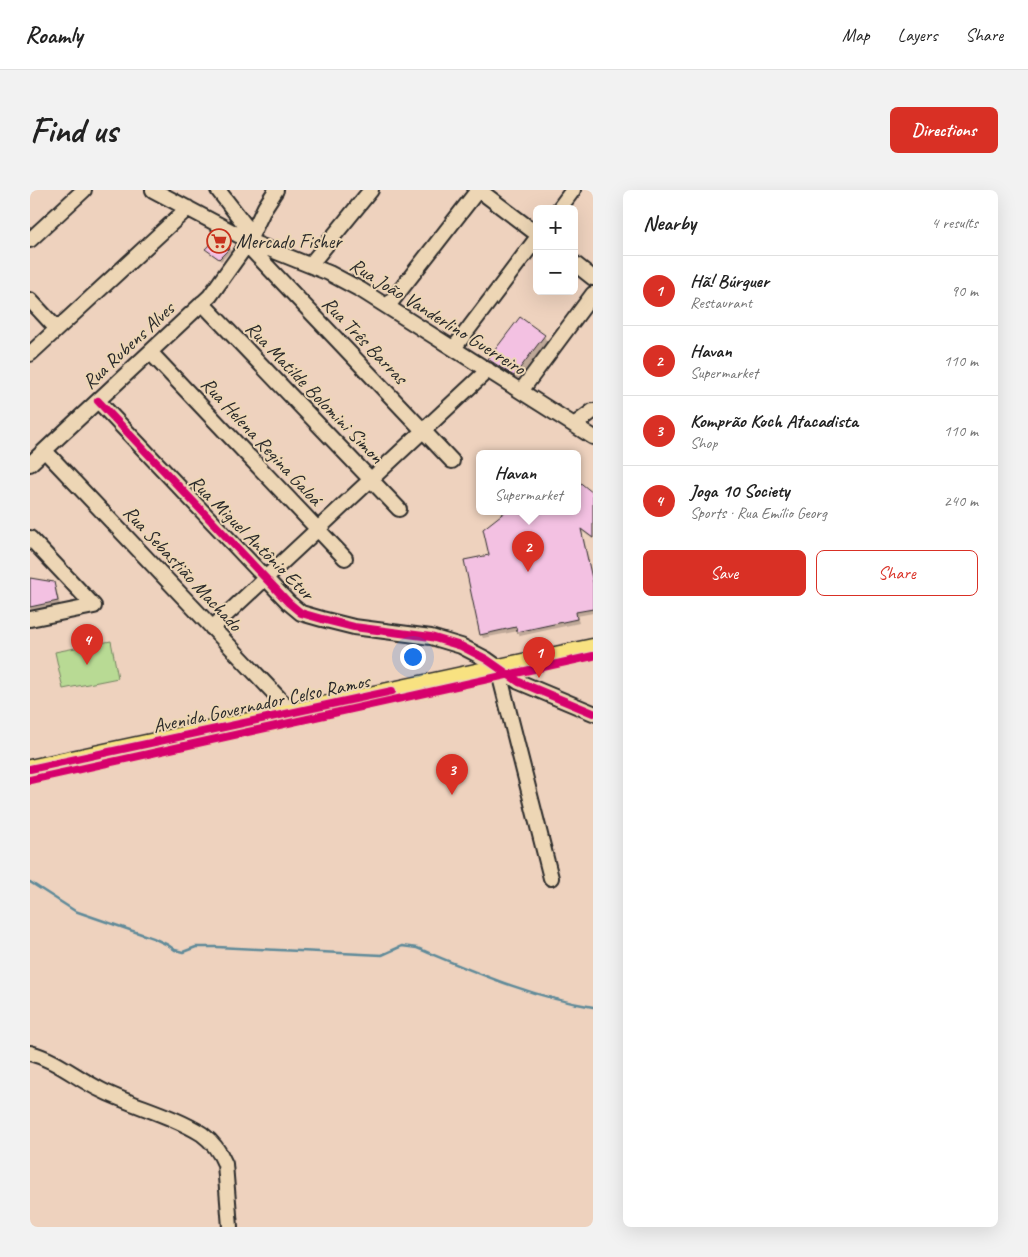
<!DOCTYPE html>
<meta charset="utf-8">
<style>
body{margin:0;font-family:Caveat,sans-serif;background:#f2f2f2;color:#222}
.controls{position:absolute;right:15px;top:15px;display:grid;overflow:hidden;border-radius:8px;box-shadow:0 5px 20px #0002}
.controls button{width:45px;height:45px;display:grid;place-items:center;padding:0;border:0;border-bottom:1px solid #e0e0e0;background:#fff;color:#222;font:25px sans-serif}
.you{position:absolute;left:382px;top:466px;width:18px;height:18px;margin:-12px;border:4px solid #fff;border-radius:50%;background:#1a73e8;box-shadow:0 0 0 8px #1a73e833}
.badge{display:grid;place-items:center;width:32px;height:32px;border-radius:50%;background:#d93025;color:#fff;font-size:16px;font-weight:700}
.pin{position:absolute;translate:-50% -41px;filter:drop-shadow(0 1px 2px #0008)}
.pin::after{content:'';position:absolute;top:26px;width:18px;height:15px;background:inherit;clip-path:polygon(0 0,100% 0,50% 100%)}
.popup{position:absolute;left:446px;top:260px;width:105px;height:65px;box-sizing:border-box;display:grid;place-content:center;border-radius:8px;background:#fff;filter:drop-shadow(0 1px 4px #0005);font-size:16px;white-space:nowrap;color:#767676}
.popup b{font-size:19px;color:#222}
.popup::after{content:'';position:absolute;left:50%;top:100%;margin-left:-10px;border:10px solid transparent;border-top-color:#fff}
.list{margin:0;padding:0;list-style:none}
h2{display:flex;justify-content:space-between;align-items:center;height:65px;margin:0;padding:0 20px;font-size:21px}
h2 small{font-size:16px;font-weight:400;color:#767676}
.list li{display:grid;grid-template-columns:32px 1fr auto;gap:15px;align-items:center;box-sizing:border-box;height:70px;padding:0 20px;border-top:1px solid #e0e0e0}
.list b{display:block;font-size:19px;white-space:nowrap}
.list p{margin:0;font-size:16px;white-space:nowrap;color:#767676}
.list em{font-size:16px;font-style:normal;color:#767676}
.actions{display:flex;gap:10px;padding:15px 20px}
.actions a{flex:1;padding:11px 0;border:1px solid #d93025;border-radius:8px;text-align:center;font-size:18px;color:#d93025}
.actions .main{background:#d93025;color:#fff}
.map{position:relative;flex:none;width:563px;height:1037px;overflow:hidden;border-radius:8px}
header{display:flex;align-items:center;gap:30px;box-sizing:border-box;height:70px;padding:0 25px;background:#fff;border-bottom:1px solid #e0e0e0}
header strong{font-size:24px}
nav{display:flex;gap:28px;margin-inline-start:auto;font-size:18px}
.intro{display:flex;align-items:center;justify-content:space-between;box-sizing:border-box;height:120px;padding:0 30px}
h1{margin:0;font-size:35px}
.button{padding:12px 22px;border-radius:8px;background:#d93025;color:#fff;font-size:18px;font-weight:700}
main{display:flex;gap:30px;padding:0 30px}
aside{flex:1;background:#fff;border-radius:8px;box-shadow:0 5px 20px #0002}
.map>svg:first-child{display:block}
.green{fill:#b8da94;stroke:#728260}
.shadow{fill:#0003}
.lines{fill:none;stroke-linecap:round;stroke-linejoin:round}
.stream{stroke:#5f8a99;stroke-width:2.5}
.building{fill:#f3c1e2;stroke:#2b2b2b}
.minor-casing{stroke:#2b2b2b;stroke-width:18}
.major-casing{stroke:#2b2b2b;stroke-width:21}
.minor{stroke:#edd6b5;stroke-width:14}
.major{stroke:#f8e281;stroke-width:18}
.cycleway-casing{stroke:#edd6b5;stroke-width:11}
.cycleway{stroke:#d6006c;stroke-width:8}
.labels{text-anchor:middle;stroke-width:4;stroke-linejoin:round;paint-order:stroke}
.poi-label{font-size:20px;fill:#2b2b2b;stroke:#edd6b5;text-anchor:start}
.street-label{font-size:20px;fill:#2b2b2b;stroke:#edd6b5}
</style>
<header>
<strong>Roamly</strong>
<nav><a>Map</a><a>Layers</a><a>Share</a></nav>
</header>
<div class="intro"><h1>Find us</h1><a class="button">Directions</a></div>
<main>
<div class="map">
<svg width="563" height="1037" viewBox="0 0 563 1037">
<rect width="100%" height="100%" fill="#eed2be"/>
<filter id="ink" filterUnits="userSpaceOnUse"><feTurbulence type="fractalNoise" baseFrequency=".02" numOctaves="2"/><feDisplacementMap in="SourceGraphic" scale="10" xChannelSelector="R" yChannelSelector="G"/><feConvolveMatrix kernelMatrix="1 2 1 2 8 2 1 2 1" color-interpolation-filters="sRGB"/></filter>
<g filter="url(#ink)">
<!-- green -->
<path class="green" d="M 81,451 L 88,488 L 33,499 L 25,462 Z"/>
<!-- shadow -->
<path class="shadow" d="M 199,58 L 201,61 L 191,71 L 178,61 Z
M 514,146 L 517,152 L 487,191 L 463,175 L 460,169 Z
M 547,292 L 563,304 L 563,349 L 552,341 L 563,390 L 563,423 L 547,426 L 549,433 L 490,446 L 488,441 L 453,448 L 451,444 L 460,366 L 455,339 L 478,321 L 547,321 Z
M 0,389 L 23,393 L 26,398 L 30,415 L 0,421 Z"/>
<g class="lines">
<!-- stream -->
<path class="stream" d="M 0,692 L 45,721 L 123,748 L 138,755 L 145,760 L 153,762 L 166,757 L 187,757 L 352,765 L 372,756 L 387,758 C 445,782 501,807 563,817"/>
</g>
<!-- building -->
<path class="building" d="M 190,45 L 200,58 L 189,69 L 175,59 Z
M 490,127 L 515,145 L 484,186 L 458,169 Z
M 547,290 L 563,303 L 563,348 L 551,339 L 563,393 L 563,419 L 546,422 L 547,429 L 487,442 L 486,437 L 450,445 L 434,370 L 459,365 L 453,339 L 476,321 L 547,321 Z
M 0,388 L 24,392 L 28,411 L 0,417 Z"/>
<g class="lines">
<!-- minor casing -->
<g class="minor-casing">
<path id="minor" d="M 123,0 L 210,46
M 188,0 L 222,44 L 235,17 L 246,0
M 449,0 L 507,44
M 529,19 L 543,0
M 0,50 L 54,0
M 224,53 L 299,83 L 331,100 L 563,247
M 219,57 L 422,271
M 544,73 L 563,88
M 280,75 L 341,0
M 0,110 L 27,139
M 172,113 L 369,319
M 358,116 L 448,0
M 424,158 L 507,48
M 120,162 L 315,368
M 0,164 L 158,18
M 491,201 L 563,104
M 68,211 L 259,413 L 271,423 L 292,429 L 324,437 L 401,447 L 431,456 L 456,469 L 489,492 L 563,523
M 544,235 L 563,221
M 15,261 L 263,523
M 0,274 L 180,106 L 215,57
M 0,348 L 64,416
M 0,429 L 64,416
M 182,438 L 458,180
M 468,479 L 521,688
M 0,863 C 27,870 46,888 71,900 C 103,916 142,925 172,944 C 183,952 190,962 195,974 L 200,1037"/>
</g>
<!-- major casing -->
<g class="major-casing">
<path id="major" d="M 0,579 L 563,458"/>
</g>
<!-- minor -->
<use href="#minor" class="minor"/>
<!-- major -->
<use href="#major" class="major"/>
<!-- cycleway casing -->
<g class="cycleway-casing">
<path id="cycleway" d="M 68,211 L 259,413 L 271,423 L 292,429 L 324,437 L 401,447 L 431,456 L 456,469 L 489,492 L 563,523
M 0,579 L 362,501
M 0,590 L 563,466"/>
</g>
<!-- cycleway -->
<use href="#cycleway" class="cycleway"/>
</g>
</g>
<!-- icons -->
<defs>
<g id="supermarket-ring" transform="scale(1.25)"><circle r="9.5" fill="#edd6b5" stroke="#c8321e" stroke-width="1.5"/><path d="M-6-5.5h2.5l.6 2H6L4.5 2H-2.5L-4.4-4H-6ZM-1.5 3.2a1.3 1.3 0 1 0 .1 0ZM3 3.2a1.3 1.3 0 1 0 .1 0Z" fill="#c8321e"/></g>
</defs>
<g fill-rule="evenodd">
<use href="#supermarket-ring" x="189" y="51"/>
</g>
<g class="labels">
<!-- poi labels -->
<g class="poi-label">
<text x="206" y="58">Mercado Fisher</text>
</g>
<!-- street labels -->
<g class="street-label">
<text transform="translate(408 126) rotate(32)" y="7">Rua João Vanderlino Guerreiro</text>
<text transform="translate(335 150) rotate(46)" y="7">Rua Três Barras</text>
<text transform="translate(98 155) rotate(-43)" y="7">Rua Rubens Alves</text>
<text transform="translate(285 202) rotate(46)" y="7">Rua Matilde Bolomini Simon</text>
<text transform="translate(232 251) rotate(47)" y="7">Rua Helena Regina Galoá</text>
<text transform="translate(222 347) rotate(45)" y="7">Rua Miguel Antônio Etur</text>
<text transform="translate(153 378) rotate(47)" y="7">Rua Sebastião Machado</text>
<text transform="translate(231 513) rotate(-12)" y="7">Avenida Governador Celso Ramos</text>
</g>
</g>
</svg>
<div class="controls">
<button>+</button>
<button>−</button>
</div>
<div class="you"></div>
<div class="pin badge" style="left:509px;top:488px">1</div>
<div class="pin badge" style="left:498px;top:382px">2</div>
<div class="popup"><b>Havan</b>Supermarket</div>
<div class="pin badge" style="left:422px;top:605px">3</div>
<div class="pin badge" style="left:57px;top:475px">4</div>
</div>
<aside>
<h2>Nearby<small>4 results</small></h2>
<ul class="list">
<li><span class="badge">1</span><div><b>Hã! Búrguer</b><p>Restaurant</p></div><em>90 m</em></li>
<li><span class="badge">2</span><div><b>Havan</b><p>Supermarket</p></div><em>110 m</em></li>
<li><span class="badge">3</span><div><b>Komprão Koch Atacadista</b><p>Shop</p></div><em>110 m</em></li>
<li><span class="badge">4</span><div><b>Joga 10 Society</b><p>Sports · Rua Emílio Georg</p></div><em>240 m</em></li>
</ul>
<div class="actions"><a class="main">Save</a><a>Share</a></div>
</aside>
</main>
